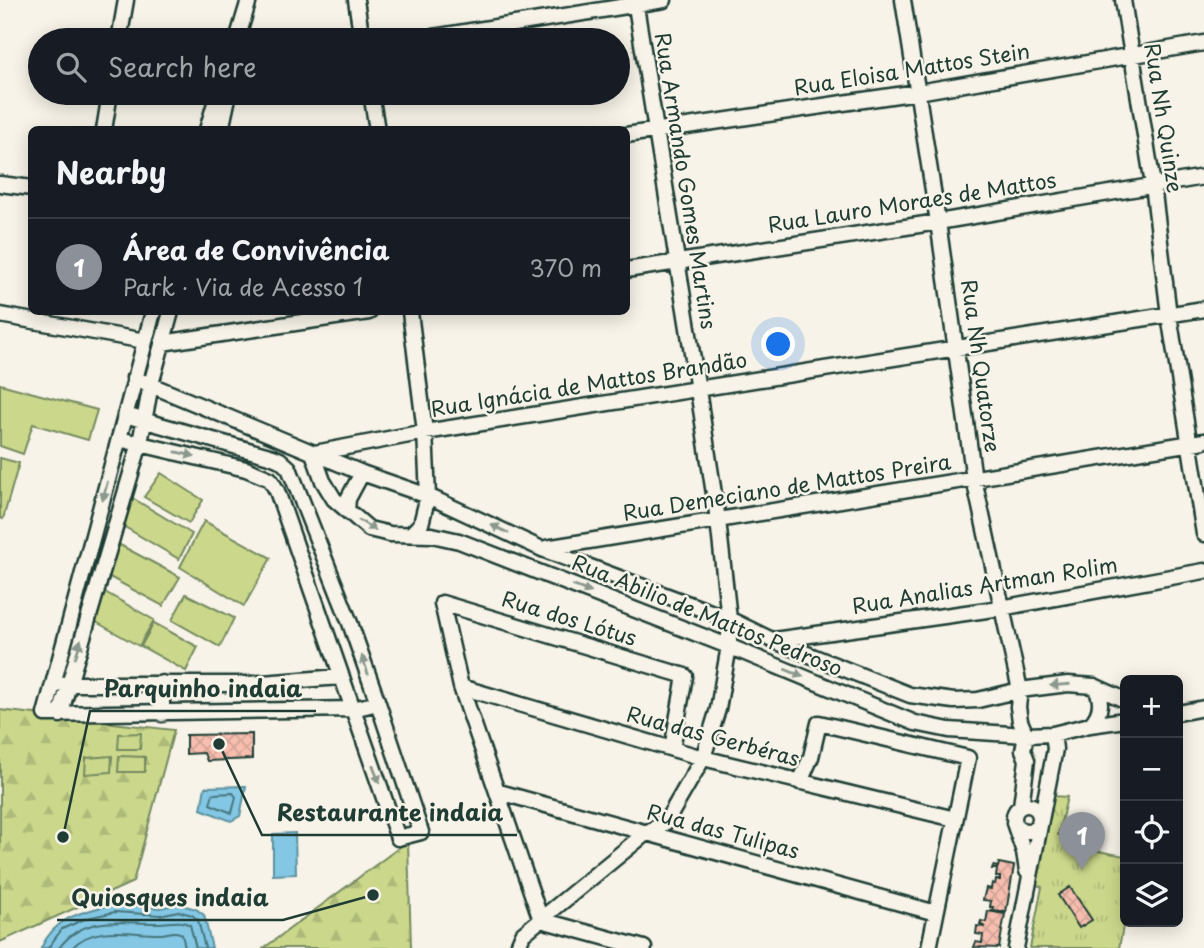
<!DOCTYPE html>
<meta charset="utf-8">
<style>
body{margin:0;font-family:"Playpen Sans",sans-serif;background:#20242c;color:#f1f3f6}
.controls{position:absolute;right:21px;bottom:21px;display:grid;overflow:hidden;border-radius:10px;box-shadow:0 4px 18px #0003}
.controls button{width:63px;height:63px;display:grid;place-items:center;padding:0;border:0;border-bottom:2px solid #363941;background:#171b24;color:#f1f3f6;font:35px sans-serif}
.you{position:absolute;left:779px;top:345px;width:24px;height:24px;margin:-18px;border:5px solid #fff;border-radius:50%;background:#1a73e8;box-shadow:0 0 0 10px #1a73e833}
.badge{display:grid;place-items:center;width:46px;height:46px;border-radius:50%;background:#8c9099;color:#fff;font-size:23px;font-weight:700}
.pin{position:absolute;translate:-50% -58px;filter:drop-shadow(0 2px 4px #0008)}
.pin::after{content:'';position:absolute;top:37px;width:24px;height:21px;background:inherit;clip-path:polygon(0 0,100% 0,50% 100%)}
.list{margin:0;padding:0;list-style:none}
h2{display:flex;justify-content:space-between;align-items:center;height:91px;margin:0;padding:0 28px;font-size:30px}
h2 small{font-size:23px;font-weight:400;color:#9ea1a6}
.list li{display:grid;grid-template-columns:46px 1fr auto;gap:21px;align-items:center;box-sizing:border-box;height:98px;padding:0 28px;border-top:2px solid #363941}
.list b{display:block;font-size:26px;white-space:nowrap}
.list p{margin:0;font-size:23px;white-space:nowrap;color:#9ea1a6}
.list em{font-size:23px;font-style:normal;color:#9ea1a6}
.icon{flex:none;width:38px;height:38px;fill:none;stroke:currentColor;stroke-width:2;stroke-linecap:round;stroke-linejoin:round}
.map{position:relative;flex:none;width:1204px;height:948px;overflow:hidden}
.search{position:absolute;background:#171b24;box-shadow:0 4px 18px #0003;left:28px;top:28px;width:602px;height:77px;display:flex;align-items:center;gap:18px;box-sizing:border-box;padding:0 24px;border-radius:38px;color:#9ea1a6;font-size:26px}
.panel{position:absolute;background:#171b24;box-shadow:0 4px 18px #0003;left:28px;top:126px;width:602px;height:189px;border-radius:10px}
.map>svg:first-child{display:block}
.grass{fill:url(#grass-tufts);stroke:#758a60;stroke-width:2}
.forest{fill:url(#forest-firs);stroke:#758a60;stroke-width:2}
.pitch{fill:#cbd88b;stroke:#758a60;stroke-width:2}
.water{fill:#83c7e4;stroke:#5b909e;stroke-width:2}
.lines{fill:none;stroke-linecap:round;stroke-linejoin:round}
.shore{stroke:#47747a;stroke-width:2}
.building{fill:url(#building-cross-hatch);stroke:#1f3d34;stroke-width:2}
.minor-casing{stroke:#1f3d34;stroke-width:19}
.minor{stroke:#f7f3e8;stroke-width:14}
.oneway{fill:#8b988e}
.labels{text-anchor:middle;stroke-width:5;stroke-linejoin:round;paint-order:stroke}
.street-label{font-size:21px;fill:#1f3d34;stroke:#f7f3e8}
.leader{fill:none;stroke:#1f3d34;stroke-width:2.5}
.callout-dot{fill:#1f3d34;stroke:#f7f3e8;stroke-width:2.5}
.callout-label{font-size:23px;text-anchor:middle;font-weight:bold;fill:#1f3d34;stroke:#f7f3e8;stroke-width:5;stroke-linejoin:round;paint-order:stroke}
</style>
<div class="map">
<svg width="1204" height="948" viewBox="0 0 1204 948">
<defs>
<pattern id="grass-tufts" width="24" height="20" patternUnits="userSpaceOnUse" patternTransform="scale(1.75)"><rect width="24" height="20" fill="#cbd88b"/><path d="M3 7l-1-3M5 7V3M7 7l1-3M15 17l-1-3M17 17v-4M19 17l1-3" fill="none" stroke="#aeba79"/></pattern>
<pattern id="forest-firs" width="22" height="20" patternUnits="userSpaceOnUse" patternTransform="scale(1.75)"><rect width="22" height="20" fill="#cbd88b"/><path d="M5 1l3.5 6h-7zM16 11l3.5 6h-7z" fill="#aeba79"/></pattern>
<pattern id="building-cross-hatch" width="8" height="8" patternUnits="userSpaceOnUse" patternTransform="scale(1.75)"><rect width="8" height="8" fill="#f7beaf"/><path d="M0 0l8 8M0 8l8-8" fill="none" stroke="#d3a497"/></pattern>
</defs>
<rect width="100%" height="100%" fill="#f7f3e8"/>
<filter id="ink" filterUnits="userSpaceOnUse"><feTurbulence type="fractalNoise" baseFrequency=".0143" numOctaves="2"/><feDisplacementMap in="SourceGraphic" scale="14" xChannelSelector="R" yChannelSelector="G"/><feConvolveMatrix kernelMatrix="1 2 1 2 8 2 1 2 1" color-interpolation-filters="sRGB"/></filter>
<g filter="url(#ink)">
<!-- grass -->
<path class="grass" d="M 1053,796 L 1067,797 L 1058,835 L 1087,840 L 1087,849 L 1125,856 L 1125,916 L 1119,948 L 1030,948 L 1042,887 L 1035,884 Z"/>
<!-- forest -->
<path class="forest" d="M 0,710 L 174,730 L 133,882 L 0,942 Z
M 408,841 L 411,948 L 264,948 Z"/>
<!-- pitch -->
<path class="pitch" d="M 0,384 L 97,410 L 88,440 L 33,424 L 23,454 L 0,446 Z
M 0,458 L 19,463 L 3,519 L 0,518 Z
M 161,473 L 203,500 L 189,523 L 144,497 Z
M 134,499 L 192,534 L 179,559 L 118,523 Z
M 204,521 L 271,558 L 244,606 L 180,567 Z
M 120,545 L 180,577 L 163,606 L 104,574 Z
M 105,592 L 154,620 L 139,646 L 89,618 Z
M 186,594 L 234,618 L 220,647 L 172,620 Z
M 154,623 L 198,647 L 186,671 L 141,646 Z
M 141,733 L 140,749 L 118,749 L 119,734 Z
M 112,756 L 111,772 L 85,774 L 86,758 Z
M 119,756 L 145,757 L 145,772 L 118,772 Z"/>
<!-- water -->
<path class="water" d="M 246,786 L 240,816 L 231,821 L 201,809 L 205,787 Z
M 295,833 L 296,874 L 273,875 L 273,834 Z
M 114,904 L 160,908 L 178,904 L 196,909 L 204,915 L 212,948 L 41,948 C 56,916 82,912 114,904 Z"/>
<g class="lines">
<!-- shore -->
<path class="shore" d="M 233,793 L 236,797 L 232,813 L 210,804 L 213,794 Z
M 48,948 L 62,929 L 87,918 L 115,912 L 160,915 L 178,911 L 192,915 L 198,920 L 205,948
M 59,948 C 85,913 122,924 159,923 C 171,923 179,919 190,925 L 196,948
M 72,948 C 94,923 133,935 161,934 C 170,933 175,930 182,934 L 185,948"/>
</g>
<!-- building -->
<path class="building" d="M 252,734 L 252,759 L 207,761 L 204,753 L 186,754 L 186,735 Z
M 999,863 L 1014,866 L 1006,912 L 992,910 L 993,907 L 990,907 L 991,901 L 983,900 L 986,888 L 991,889 L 992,883 L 995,884 L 996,880 L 1000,880 L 1000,877 L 996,877 L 997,869 L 992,869 L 993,866 L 998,867 Z
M 1070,887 L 1092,920 L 1079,928 L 1058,895 Z
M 988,911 L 1005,914 L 999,948 L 974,947 L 976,942 L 982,943 L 983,935 L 976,934 L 977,926 L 985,927 L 980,924 L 981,921 L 986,922 Z"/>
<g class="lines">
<!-- minor casing -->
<g class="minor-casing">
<path id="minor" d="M 356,0 L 362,40
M 903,0 L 938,222 L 974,479 L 1020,690 L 1018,707 L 1020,721 L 1026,735 L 1023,750 L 1027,760 L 1021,806
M 1123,0 L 1153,185 L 1169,315 L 1204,534
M 119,40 L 126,0
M 237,40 L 249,0
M 415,40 L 664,0
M 371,93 L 377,130
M 104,130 L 110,93
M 207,130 L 218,93
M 221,130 L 229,93
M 626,135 L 918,92 L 1204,43
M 0,184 L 32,188
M 626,270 L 938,222 L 1204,177
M 153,312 L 45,714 L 353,709 L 398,838 L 421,832 L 378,703
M 410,312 L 425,432 L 428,496 L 421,524 L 412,533
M 0,315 L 145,341
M 162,343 L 369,312
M 134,378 L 362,473 L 428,496 L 542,549 L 729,619 L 772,640 L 910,695 L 954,701 L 978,700 L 1020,690 L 1068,684 L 1094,686 L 1125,700
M 119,439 L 246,469 L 270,479 L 277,491 L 353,709 L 378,703 L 350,623 L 289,468 L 280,460 L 273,457 L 125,415
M 313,453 L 323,481 L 334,499 L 369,529 L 390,534 L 432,535 L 459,541 L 733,648 L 915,723 L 949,730 L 1026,735 L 1053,734 L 1090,725 L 1125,720
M 315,453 L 425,432 L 1204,309
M 347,511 L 348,499 L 362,473
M 546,548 L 1204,441
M 774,640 L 1001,608 L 1204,571
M 62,684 L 249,684 L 340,677
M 461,687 L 703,758 L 955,819
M 1178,713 L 1204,708
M 162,714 L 162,683
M 60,715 L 140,443 L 151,384 L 171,312
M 1090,725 C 1102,713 1103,699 1094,686
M 800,782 L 811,757 L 819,723 L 968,758 L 929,948
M 499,792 L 936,913
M1014 818a13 13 0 1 1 26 0a13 13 0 1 1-26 0Z
M 1014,823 L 1024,852 L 1027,871
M 517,948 L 523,934 L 646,833 L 666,822 L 703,758 L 718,709 L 729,646 L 729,619 L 718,520 L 698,390 L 635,0
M 644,948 L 541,920 L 461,687 L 442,603 L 685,676 L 672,749
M 1016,948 L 1055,749 L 1053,734"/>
</g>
<!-- minor -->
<use href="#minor" class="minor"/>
</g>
<!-- one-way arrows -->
<defs><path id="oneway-solid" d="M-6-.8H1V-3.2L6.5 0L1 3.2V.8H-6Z" transform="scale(1.75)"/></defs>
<g class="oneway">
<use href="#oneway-solid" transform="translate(185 454) rotate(13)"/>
<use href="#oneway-solid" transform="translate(105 491) rotate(105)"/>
<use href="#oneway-solid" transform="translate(367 525) rotate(31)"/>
<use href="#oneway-solid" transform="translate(500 529) rotate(-155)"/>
<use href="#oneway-solid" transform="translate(582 589) rotate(21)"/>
<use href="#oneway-solid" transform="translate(78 649) rotate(-73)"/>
<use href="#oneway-solid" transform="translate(365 665) rotate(-109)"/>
<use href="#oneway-solid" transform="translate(794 673) rotate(22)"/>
<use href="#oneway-solid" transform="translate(1060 685) rotate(176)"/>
<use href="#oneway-solid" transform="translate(376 774) rotate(71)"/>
</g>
</g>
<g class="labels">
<!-- street labels -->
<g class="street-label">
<text transform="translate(912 70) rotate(-9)" y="7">Rua Eloisa Mattos Stein</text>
<text transform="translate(1163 118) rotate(81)" y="7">Rua Nh Quinze</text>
<text transform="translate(685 181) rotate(81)" y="7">Rua Armando Gomes Martins</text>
<text transform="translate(912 203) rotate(-9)" y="7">Rua Lauro Moraes de Mattos</text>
<text transform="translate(980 366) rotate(82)" y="7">Rua Nh Quatorze</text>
<text transform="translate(589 385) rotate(-9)" y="7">Rua Ignácia de Mattos Brandão</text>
<text transform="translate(787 488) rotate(-9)" y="7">Rua Demeciano de Mattos Preira</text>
<text transform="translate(985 586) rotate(-9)" y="7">Rua Analias Artman Rolim</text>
<text transform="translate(707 616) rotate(22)" y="7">Rua Abilio de Mattos Pedroso</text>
<text transform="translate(569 619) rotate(17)" y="7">Rua dos Lótus</text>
<text transform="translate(713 737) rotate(15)" y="7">Rua das Gerbéras</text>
<text transform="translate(723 832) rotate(15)" y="7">Rua das Tulipas</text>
</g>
</g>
<!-- callouts -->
<path class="leader" d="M63 837L90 711H316M219 744L262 835H517M373 895L283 920H57"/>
<g class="callout-dot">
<circle cx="63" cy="837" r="7"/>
<circle cx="219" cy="744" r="7"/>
<circle cx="373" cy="895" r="7"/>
</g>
<g class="callout-label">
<text x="203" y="697">Parquinho indaia</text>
<text x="390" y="821">Restaurante indaia</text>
<text x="170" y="906">Quiosques indaia</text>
</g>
</svg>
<div class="controls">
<button>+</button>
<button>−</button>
<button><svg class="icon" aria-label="locate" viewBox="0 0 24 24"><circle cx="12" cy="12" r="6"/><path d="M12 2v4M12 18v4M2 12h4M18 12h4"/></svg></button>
<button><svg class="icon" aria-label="layers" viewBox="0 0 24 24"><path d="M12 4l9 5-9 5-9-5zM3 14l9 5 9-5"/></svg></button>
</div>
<div class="you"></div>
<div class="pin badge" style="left:1082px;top:870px">1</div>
<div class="search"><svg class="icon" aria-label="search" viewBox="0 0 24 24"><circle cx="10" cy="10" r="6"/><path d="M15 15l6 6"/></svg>Search here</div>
<section class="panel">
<h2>Nearby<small></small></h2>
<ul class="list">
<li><span class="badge">1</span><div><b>Área de Convivência</b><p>Park · Via de Acesso 1</p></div><em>370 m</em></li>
</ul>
</section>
</div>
